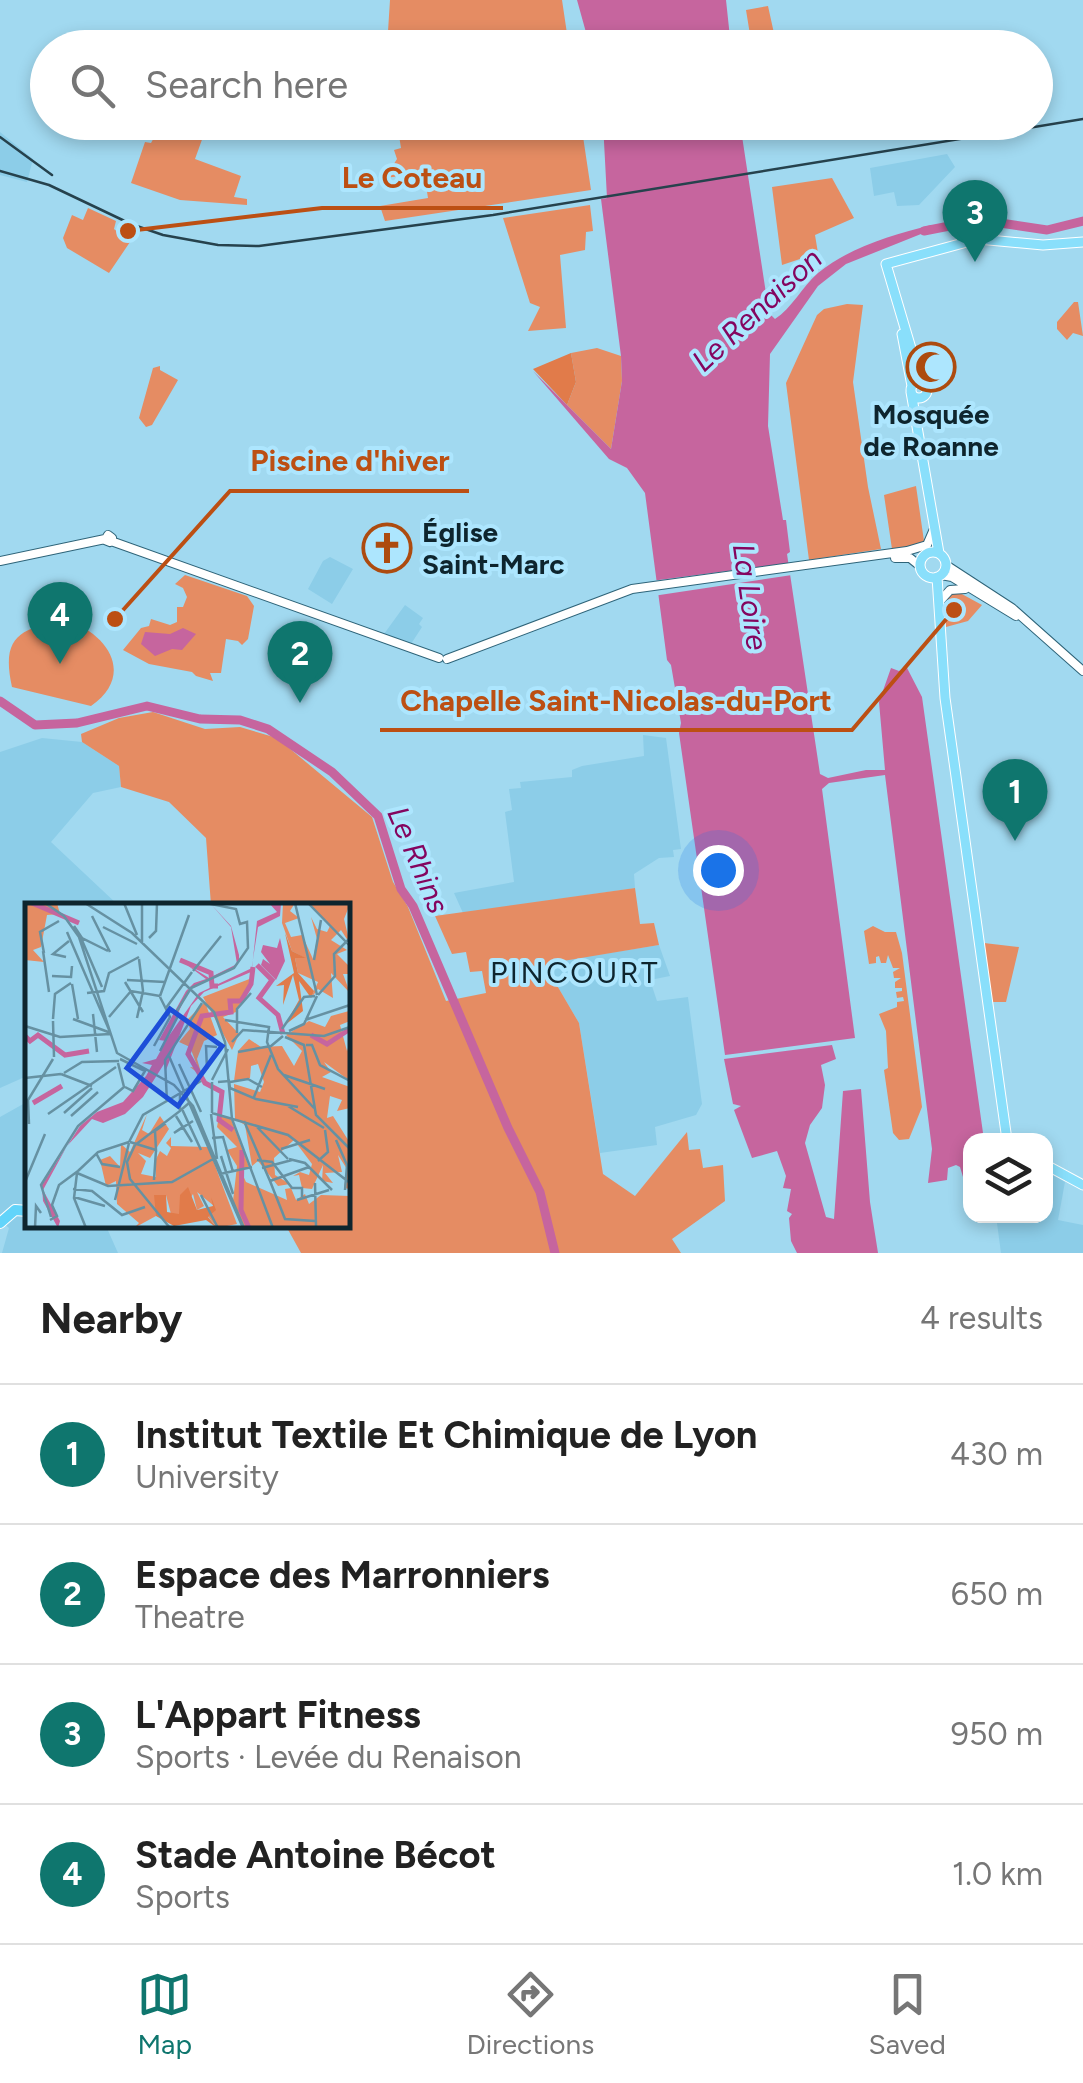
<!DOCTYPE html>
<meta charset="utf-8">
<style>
body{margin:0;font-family:Figtree,sans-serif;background:#f6f6f6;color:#222}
.controls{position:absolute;right:30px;bottom:30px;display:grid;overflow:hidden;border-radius:20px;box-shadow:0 5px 15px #0003}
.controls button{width:90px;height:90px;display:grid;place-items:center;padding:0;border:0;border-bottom:2px solid #e0e0e0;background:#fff;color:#222;font:50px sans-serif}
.you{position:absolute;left:718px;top:870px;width:35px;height:35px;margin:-25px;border:8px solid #fff;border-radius:50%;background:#1a73e8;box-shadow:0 0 0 15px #1a73e833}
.badge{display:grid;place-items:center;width:65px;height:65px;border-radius:50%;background:#0f766e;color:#fff;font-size:32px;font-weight:700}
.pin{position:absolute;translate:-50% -82px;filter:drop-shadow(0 2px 5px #0008)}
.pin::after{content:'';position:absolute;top:52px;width:35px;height:30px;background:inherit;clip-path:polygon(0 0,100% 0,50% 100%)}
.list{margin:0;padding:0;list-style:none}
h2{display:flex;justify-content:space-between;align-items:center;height:130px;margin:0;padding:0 40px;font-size:42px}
h2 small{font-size:32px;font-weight:400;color:#767676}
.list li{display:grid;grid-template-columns:65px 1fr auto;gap:30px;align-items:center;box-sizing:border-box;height:140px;padding:0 40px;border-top:2px solid #e0e0e0}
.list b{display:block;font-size:38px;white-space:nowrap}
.list p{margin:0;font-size:32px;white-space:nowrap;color:#767676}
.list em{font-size:32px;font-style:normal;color:#767676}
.icon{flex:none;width:55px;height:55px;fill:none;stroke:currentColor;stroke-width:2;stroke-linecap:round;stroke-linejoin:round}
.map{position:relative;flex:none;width:1083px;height:1253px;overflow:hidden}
.search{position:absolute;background:#fff;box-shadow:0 5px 15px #0003;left:30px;right:30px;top:30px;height:110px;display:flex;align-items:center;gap:25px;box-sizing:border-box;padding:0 35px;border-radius:55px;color:#767676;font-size:38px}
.sheet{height:690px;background:#fff}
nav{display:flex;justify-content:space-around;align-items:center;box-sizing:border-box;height:140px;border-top:2px solid #e0e0e0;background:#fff;font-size:28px;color:#767676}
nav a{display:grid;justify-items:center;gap:5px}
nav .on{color:#0f766e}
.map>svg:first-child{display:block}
.built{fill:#8ccde8}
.green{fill:#e58c63}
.forest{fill:#e17b4a}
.water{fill:#c6659e}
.pier{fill:#a1d9f0}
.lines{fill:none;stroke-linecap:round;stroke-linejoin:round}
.river{stroke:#c6659e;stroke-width:9}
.secondary-casing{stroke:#2e6479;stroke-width:10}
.primary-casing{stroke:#fff;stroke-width:11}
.trunk-casing{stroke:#fff;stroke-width:12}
.secondary{stroke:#fff;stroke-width:8}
.primary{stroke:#89dffb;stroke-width:9}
.trunk{stroke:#62d4fa;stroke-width:10}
.rail{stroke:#26424d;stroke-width:2.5}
.labels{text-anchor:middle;stroke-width:8;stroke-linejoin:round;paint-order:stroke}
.poi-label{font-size:28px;font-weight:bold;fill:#0e252e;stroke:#ade6fe}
.water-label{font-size:30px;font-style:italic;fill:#84055f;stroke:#ade6fe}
.neighbourhood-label{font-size:30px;letter-spacing:2.5px;fill:#0e252e;stroke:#ade6fe}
.inset-river{fill:none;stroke:#c6659e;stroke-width:5}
.inset-road{fill:none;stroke:#6691a2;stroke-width:2.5}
.view{fill:#1d4ed8;fill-opacity:0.15;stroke:#1d4ed8;stroke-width:5}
.inset-edge{fill:none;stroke:#0e252e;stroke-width:5}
.leader{fill:none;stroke:#bc4f13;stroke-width:4}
.callout-dot{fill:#bc4f13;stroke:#ade6fe;stroke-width:4}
.callout-label{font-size:30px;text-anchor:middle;font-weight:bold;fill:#bc4f13;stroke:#ade6fe;stroke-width:8;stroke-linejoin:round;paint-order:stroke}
</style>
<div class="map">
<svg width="1083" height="1253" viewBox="0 0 1083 1253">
<rect width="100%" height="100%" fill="#a1d9f0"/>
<!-- built -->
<path class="built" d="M 0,132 L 33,159 L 27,182 L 0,175 Z
M 947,154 L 955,167 L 919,205 L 897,206 L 894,192 L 874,196 L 870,168 Z
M 330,557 L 353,569 L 332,604 L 308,589 L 323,561 Z
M 405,605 L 423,618 L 419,624 L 422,627 L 411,644 L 384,634 Z
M 643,735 L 666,738 L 681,849 L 673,850 L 674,857 L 659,858 L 634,874 L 635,888 L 463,913 L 454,893 L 514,882 L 505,812 L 512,810 L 509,789 L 521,788 L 520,782 L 572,777 L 572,770 L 582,766 L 644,756 Z
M 42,738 L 82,742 L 119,766 L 121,787 L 93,793 L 51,842 L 118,905 L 28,906 L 27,1076 L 0,1088 L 0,752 Z
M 659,945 L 670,976 L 650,980 L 657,1001 L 688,997 L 702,1104 L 696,1115 L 655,1127 L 657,1145 L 600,1153 L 579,1023 L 555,982 L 551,962 Z
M 25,1103 L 27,1108 L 28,1226 L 106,1226 L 118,1253 L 2,1253 L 9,1228 L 0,1220 L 0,1117 Z
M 1046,1171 L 1065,1182 L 1058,1220 L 1083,1225 L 1083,1253 L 1001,1253 L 996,1216 L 1046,1216 Z"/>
<!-- green -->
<path class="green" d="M 390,0 L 562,0 L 569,47 L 387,47 Z
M 768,6 L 777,47 L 752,47 L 746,10 Z
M 162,123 L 208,123 L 195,159 L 241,176 L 234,197 L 247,199 L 247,205 L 180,200 L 131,183 L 145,142 L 151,143 Z
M 397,123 L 581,123 L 591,190 L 385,221 L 380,206 L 428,198 L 424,173 L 385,178 L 397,159 L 394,150 L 401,148 Z
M 832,178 L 854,218 L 815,235 L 818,253 L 782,265 L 772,187 Z
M 590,205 L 593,231 L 586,232 L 585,250 L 560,255 L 566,328 L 528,331 L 540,307 L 530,303 L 503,218 Z
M 88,208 L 116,221 L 114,229 L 130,242 L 109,273 L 67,248 L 63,238 L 72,215 L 83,220 Z
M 1074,302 L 1078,302 L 1083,336 L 1073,333 L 1067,340 L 1057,329 L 1057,322 Z
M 847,304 L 863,305 L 853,382 L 868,487 L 881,549 L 809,560 L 786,383 L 817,315 L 824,309 Z
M 597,348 L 621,356 L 622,381 L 611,449 L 567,405 L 576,382 L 571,353 Z
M 160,366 L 160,370 L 178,380 L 152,425 L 146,427 L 139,418 L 153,368 Z
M 916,486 L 924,541 L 919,545 L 892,549 L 884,495 Z
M 185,575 L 247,596 L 254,606 L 248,639 L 242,645 L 238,641 L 226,639 L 221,673 L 210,673 L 213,681 L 196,676 L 192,672 L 149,664 L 123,650 L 141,628 L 149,626 L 151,619 L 170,625 L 177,622 L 177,607 L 183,607 L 187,597 L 183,588 L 175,584 Z
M 960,593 L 982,605 L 968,621 L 946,627 L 946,601 L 951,594 Z
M 66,620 C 109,634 135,675 91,706 L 12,687 C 0,634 23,628 66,620 Z
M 153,712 L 205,729 L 240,727 L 277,738 L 372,817 L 393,882 L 408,907 L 446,1001 L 486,993 L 482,971 L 470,972 L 466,952 L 452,954 L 435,916 L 635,888 L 640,924 L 654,923 L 659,945 L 551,963 L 555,982 L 579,1023 L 603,1174 L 635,1196 L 687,1132 L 689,1150 L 700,1149 L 703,1168 L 723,1165 L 725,1201 L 672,1239 L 681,1253 L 301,1253 L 286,1226 L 348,1226 L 348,906 L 211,905 L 206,838 L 169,802 L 121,787 L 119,766 L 82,742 L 81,734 L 119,718 Z
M 873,926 L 885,932 L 896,932 L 902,953 L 922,1107 L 909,1139 L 899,1140 L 893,1133 L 884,1070 L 888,1068 L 886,1031 L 879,1014 L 897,1007 L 897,1002 L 904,1001 L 903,997 L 897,998 L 896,992 L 902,991 L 902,988 L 895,988 L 895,982 L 901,978 L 894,978 L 893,972 L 900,968 L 893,968 L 888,955 L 886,963 L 881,963 L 879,956 L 876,957 L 876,963 L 869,964 L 864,931 Z
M 984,943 L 1019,947 L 1006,1002 L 992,1002 Z"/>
<!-- forest -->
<path class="forest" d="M 571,353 L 576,382 L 567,405 L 533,369 Z"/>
<!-- water -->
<path class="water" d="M 577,0 L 726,0 L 731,47 L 586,47 L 587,36 Z
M 603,123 L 740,123 L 769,313 L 775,319 C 792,308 802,287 818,273 C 850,247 892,235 931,225 L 931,230 L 846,264 L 818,286 L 770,354 L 768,426 L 783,520 L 786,520 L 790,552 L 787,554 L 820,774 L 828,778 L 866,770 L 885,770 L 879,702 L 891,668 L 899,671 L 906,666 L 922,697 L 984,1140 L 970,1140 L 970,1210 L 967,1178 L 963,1177 L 960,1167 L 956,1165 L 948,1168 L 947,1180 L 928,1183 L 932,1149 L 885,775 L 829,783 L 822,789 L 855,1038 L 725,1055 L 679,733 L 681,723 L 671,665 L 667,660 L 645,493 L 627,468 L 609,459 L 533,371 L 611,449 L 622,381 L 621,356 L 601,199 L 607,198 Z
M 183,628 L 196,634 L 182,650 L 172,649 L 155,656 L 141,644 L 145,632 L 170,634 Z
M 832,1045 L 836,1059 L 821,1065 L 825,1085 L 822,1108 L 810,1125 L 805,1143 L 826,1217 L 834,1219 L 843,1091 L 861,1089 L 870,1202 L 878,1253 L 797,1253 L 791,1241 L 789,1218 L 792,1214 L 787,1211 L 791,1189 L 783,1188 L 786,1176 L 777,1151 L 752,1158 L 734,1110 L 741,1106 L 733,1104 L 724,1059 Z"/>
<!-- pier -->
<path class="pier" d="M 790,563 L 792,575 L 653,596 L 651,581 Z"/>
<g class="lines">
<!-- river -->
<path class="river" d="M 924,231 L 980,220 L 1047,230 L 1083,221
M 0,701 L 35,725 L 77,723 L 147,706 L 200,719 L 240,720 L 268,729 L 332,772 L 378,816 L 401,889 L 413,906 L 508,1128 L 540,1192 L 555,1253"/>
<!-- secondary casing -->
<g class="secondary-casing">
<path id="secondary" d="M 108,535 L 112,538 L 110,542 L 105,540 Z
M 111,541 L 439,658
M 895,558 L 910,558 L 920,566
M 0,561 L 105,539
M 946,565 L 1012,608 L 1083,671
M 941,575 L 952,577 L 1016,616
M 940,601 L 950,590 L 965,589
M 447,659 L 632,589 L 907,551 L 927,545 L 934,529"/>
</g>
<!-- primary casing -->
<g class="primary-casing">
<path id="primary" d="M 902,334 L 912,386
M 921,382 L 886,264 L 978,239 L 1043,245 L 1083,242
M911 390a8 8 0 1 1 16 0a8 8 0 1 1-16 0Z
M 911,392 L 939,553
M920 565a13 13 0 1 1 26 0a13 13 0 1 1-26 0Z
M 937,577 L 945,698 L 1007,1140
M 1046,1165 L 1083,1185"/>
</g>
<!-- trunk casing -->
<g class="trunk-casing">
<path id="trunk" d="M 0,1223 L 15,1210 L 28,1211"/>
</g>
<!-- secondary -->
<use href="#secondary" class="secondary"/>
<!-- primary -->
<use href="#primary" class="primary"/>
<!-- trunk -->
<use href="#trunk" class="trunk"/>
<!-- rail -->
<path class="rail" d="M 0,137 L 52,175
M 0,171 L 49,185 L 131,224 L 163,235 L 218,245 L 259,246 L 493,215 L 1083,119"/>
</g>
<!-- icons -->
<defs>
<g id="mosque-ring" transform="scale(2.5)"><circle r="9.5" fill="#ade6fe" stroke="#ad4b0f" stroke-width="1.5"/><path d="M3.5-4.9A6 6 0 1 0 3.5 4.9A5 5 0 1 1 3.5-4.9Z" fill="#ad4b0f"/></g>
<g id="church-ring" transform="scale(2.5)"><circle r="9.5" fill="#ade6fe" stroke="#ad4b0f" stroke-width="1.5"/><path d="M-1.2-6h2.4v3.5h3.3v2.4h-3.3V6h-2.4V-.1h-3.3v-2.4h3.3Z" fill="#ad4b0f"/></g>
</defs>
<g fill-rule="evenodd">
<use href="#mosque-ring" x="931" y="367"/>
<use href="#church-ring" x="387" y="548"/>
</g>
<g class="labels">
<!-- poi labels -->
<g class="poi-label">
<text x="931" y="424">Mosquée<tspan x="931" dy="32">de Roanne</tspan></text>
<text x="422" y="542" text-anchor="start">Église<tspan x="422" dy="32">Saint-Marc</tspan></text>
</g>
<!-- water labels -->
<g class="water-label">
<text transform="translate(757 310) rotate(-43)" y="10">Le Renaison</text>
<text transform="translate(750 597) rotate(82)" y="10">La Loire</text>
<text transform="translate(418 860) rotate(67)" y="10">Le Rhins</text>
</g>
<!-- neighbourhood labels -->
<g class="neighbourhood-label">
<text x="575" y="983">PINCOURT</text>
</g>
</g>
<!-- overview -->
<g transform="translate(25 903)">
<rect width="325" height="325" fill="#a1d9f0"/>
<path d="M 0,0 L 32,0 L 35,11 L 22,12 L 16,44 L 8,47 L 19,59 L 0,57 ZM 258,0 L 270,0 L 265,8 L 274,15 L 260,20 L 266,34 L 277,32 L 288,56 L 292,36 L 286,14 L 292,26 L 302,29 L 305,23 L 282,0 L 325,1 L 319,16 L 325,41 L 316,27 L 306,37 L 322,47 L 312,51 L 325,64 L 325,71 L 318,71 L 325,90 L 306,70 L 308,95 L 293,86 L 286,95 L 293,79 L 273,70 L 270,55 L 280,55 L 267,48 L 257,20 ZM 227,75 L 211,109 L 198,114 L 214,131 L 207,147 L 178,94 ZM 180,99 L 192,132 L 179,138 L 172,156 L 177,173 L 165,164 L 173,165 L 165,144 L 154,139 L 165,126 L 162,117 ZM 324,108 L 325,118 L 315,122 L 322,148 L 325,139 L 325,178 L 299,159 L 306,169 L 297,174 L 325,184 L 325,205 L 312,208 L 317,197 L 305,193 L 302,215 L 308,213 L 325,240 L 325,286 L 319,285 L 322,266 L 313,252 L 317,269 L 300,270 L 308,280 L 297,278 L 298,262 L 287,286 L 277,285 L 274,272 L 268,273 L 275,269 L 284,272 L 287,261 L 269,237 L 249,255 L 250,272 L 265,281 L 253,283 L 233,258 L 227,263 L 220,222 L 210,216 L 209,181 L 235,189 L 239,179 L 233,161 L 226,163 L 225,175 L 209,178 L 213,148 L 224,136 L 236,144 L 257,143 L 269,163 L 277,148 L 261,132 L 284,118 L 300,124 L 306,113 ZM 122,211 L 117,227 L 124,231 L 135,213 L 144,226 L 125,255 L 113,250 L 121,258 L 116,271 L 131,274 L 130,258 L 135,248 L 142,253 L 146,245 L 141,240 L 146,234 L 146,243 L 183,244 L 212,321 L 192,325 L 182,312 L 189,303 L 172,289 L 179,303 L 172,307 L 168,291 L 155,311 L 146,311 L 141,292 L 132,299 L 131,313 L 109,325 L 114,320 L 92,301 L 91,278 L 81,283 L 75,257 L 85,253 L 95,264 L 96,241 L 105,249 ZM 194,213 L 206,216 L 224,264 L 216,268 L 221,279 L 262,297 L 260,286 L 266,285 L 271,297 L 280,291 L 284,301 L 296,292 L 325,293 L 325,325 L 219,325 L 208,298 L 212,263 L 202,247 L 212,244 L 192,224 Z" fill="#e58c63"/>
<path d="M 260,30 L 267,48 L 281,55 L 270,55 L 273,70 L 289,88 L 286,95 L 274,78 L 278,108 L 260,122 L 274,97 L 268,72 L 258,102 L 259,82 L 251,83 L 269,70 ZM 163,284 L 172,307 L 188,303 L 186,294 L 191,307 L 183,314 L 192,325 L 181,317 L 149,323 L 131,313 L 129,292 L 141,292 L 142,309 L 154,311 L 155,292 Z" fill="#e17b4a"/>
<path d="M 185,0 L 206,23 L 214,52 L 214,57 L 212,62 L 207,65 L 164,86 L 141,137 L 174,90 L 227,65 L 232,18 L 252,9 L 244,0 L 256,0 L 255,13 L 233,24 L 226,69 L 179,89 L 166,103 L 141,167 L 139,161 L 118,194 L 100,211 L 78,220 L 67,216 L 42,243 L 18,287 L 35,318 L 33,325 L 18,298 L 17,282 L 55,223 L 72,209 L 98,199 L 121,173 L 127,162 L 117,160 L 131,156 L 141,138 L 134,137 L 161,88 L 169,80 L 181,76 L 158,59 L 184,75 L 212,61 L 206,24 ZM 255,35 L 260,58 L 251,77 L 236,62 L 238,56 L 245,61 L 236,49 L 238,42 L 252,45 Z" fill="#c6659e"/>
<path class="inset-river" d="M 7,0 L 54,20M 155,57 L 186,70 L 187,83 L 193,83M 232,62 L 247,77 L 234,95 L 253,112 L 258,131M 286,132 L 302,141 L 325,126M 0,133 L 5,138 L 13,132 L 40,152 L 64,148M 8,200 L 37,183M 208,227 L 194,217 L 197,189 L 180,180 L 163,151 L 177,113 L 206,109 L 205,98 L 216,98 L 226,81 L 228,64M 217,247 L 216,307 L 224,325"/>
<path class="inset-road" d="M 20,0 L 39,13 L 54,34 L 92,150 L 149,182 L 168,203 L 219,325M 60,0 L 107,30 L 189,109 L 200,139 L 207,216 L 248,325M 99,0 L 112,32M 270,0 L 292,92M 283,0 L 325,43M 67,13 L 85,49M 49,23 L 57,35 L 83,48M 78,24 L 112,41M 42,29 L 85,129M 56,35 L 77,84M 124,35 L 131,28 L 132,0M 117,41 L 117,0M 18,48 L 24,89M 19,50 L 15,29 L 34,18M 41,54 L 28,51 L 44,38M 289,57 L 296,17M 168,68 L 196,33M 27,73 L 46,74 L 47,63M 102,77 L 140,79M 100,79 L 118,109M 47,81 L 53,116M 62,90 L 79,88 L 84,70 L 114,54M 293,92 L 310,73 L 309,51 L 325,35M 135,93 L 164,12M 141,105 L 167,69M 68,111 L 72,149M 150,111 L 166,85 L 209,65 L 223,45 L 222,19 L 215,21 L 211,6 L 181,0M 84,114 L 106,88 L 135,93M 112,115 L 118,88 L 114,56M 28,116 L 30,91 L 46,80M 48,116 L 86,130M 200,117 L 244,124 L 242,139 L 253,166 L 289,205M 280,117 L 325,102M 28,118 L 29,154M 0,123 L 35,134 L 85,131M 257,126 L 279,94 L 290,93M 264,128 L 279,121 L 292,93M 212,130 L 212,106 L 226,90M 260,134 L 279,142 L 291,212 L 325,246M 207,139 L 218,127 L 299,133 L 325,124M 281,142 L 287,142 L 295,162 L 325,178M 129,143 L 145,114 L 135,94M 135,148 L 154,111M 213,149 L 246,143 L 258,133M 144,153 L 218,325M 95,156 L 120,168 L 108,188 L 100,184M 154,161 L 176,209M 182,166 L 181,143 L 192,144M 39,170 L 57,159 L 94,158M 36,171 L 67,183M 259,172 L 300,186M 0,175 L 36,171M 187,177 L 203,146M 193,179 L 204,178 L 205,185 L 231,196 L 273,204M 205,179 L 223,176 L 237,184M 229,194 L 246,152M 142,199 L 140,157 L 177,100M 164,200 L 157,206 L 176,247M 263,203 L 299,225M 39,210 L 67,185M 187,210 L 263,232 L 325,280M 187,210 L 187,179M 23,211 L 91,164M 186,211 L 192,256M 46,213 L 73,189M 151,213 L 167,239M 219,218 L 245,278M 4,221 L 3,197 L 28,156M 159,223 L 149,230 L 168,218M 232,224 L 263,256M 187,235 L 198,234 L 208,269M 311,237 L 322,262 L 320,287M 104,239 L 118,212 L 176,178M 105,239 L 131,247 L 130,228 L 141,220M 256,246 L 285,237M 71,250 L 77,261 L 95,264M 196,253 L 208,291M 264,256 L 280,260 L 307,287M 232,257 L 247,259 L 267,285 L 277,285 L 277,294M 293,258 L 303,249 L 300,227M 237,265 L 267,257M 53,268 L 73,249 L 104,239M 52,270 L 83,283 L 147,279 L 188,256M 52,270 L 49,295 L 61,325M 195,271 L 227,264M 129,277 L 131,247M 245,278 L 260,316 L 290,318M 245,278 L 284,264M 0,279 L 20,231M 290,280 L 291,323M 48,286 L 67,288 L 97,312 L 120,304M 176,292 L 193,325M 49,294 L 80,303M 90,297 L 104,240M 272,297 L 304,287M 26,314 L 16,282 L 53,223 L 99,184 L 93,160M 25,317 L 32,313 L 27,302 L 34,282 L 53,268M 10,325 L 11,303 L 16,310M 145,325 L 105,276 L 102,259 L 110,242 L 155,208 L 155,190"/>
<path class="view" d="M 145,106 L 197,143 L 153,203 L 102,165 Z"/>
<rect width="325" height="325" class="inset-edge"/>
</g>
<!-- callouts -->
<path class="leader" d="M128 231L322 208H503M115 619L230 491H469M954 610L852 730H380"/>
<g class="callout-dot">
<circle cx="128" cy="231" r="10"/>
<circle cx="115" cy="619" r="10"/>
<circle cx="954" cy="610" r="10"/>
</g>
<g class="callout-label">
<text x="412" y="188">Le Coteau</text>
<text x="350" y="471">Piscine d'hiver</text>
<text x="616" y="711">Chapelle Saint-Nicolas-du-Port</text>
</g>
</svg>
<div class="controls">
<button><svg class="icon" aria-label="layers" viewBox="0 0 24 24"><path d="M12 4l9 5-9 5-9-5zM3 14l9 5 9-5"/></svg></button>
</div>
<div class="you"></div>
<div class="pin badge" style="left:1015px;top:841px">1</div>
<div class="pin badge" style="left:300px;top:703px">2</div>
<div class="pin badge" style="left:975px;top:262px">3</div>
<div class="pin badge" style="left:60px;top:664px">4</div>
<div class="search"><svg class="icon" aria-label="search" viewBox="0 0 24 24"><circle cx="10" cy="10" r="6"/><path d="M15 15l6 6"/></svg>Search here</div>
</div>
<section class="sheet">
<h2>Nearby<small>4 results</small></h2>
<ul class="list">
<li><span class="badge">1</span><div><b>Institut Textile Et Chimique de Lyon</b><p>University</p></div><em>430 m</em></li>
<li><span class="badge">2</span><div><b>Espace des Marronniers</b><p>Theatre</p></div><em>650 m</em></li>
<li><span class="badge">3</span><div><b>L'Appart Fitness</b><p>Sports · Levée du Renaison</p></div><em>950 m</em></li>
<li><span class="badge">4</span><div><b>Stade Antoine Bécot</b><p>Sports</p></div><em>1.0 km</em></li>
</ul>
</section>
<nav>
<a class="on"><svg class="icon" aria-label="map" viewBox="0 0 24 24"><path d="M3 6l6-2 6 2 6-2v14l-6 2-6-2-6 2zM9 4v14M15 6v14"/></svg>Map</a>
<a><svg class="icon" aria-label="directions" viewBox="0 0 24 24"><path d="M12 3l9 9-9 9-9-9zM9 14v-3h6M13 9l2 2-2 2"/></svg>Directions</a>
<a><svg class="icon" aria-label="saved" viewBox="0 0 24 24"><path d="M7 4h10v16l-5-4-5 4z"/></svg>Saved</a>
</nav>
